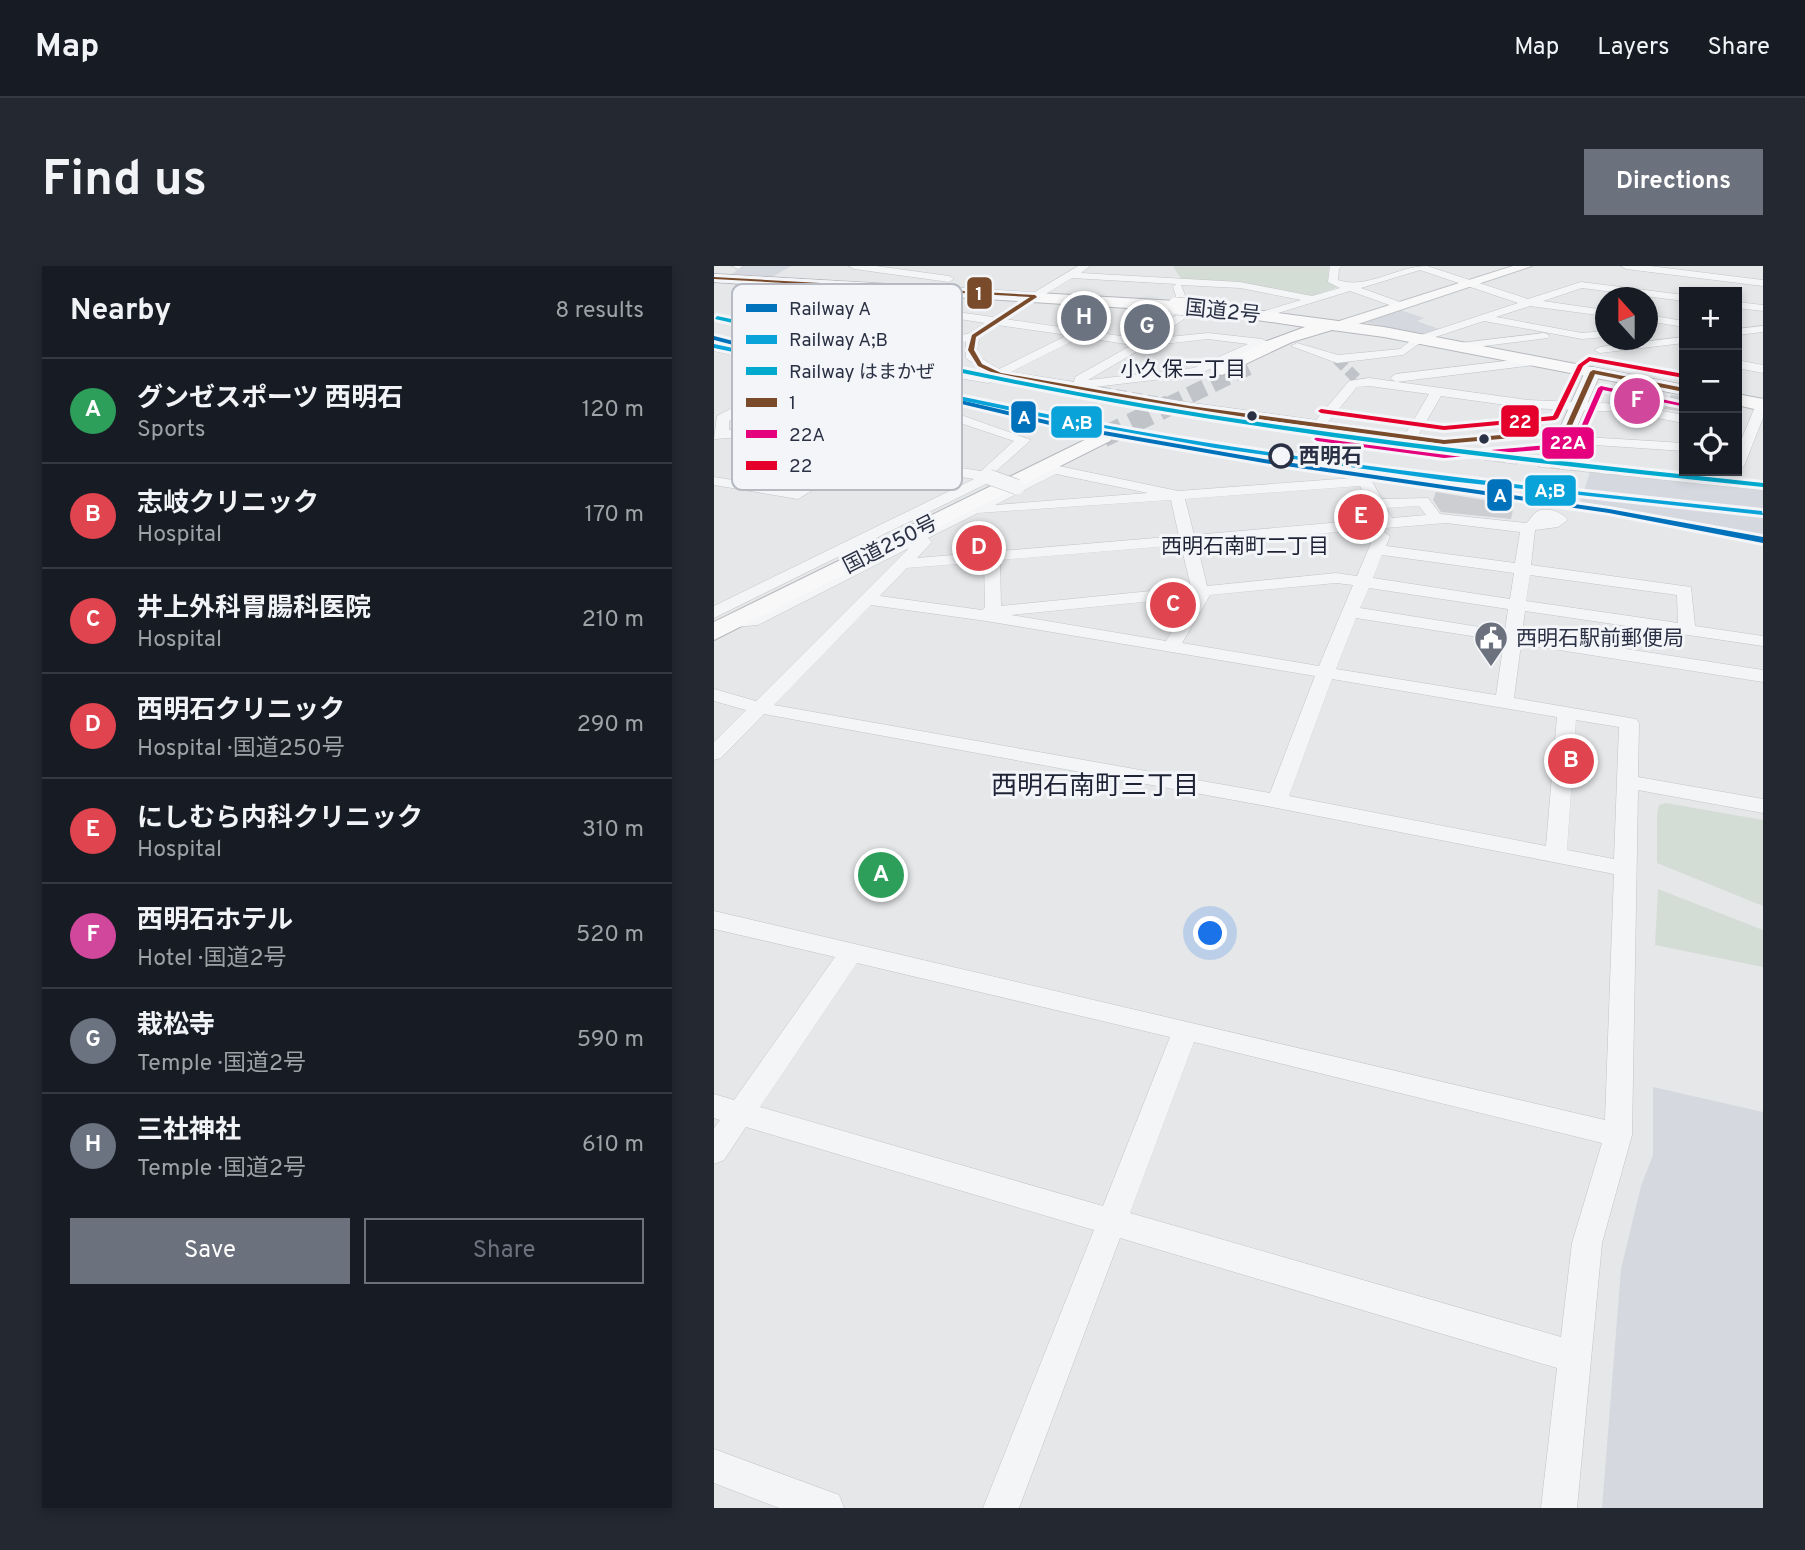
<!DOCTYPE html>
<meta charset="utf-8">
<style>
body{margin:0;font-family:Overpass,"Noto Sans JP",sans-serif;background:#242831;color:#f1f3f6}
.controls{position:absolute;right:21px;top:21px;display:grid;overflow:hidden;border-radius:0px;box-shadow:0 4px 10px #0003}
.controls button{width:63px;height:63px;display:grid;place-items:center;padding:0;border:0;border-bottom:2px solid #363941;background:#171b24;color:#f1f3f6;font:35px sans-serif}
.compass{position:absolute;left:881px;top:21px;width:63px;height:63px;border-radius:50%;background:#171b24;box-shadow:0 4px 10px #0003;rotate:339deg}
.you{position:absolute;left:497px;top:668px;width:24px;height:24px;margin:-18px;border:5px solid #fff;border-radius:50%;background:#1a73e8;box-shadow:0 0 0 10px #1a73e833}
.badge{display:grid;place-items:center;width:46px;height:46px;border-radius:50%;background:#6c717e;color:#fff;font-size:23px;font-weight:700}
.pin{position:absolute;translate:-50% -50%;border:4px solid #fff;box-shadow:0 2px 7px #0006}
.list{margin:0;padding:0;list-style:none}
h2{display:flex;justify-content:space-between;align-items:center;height:91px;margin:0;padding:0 28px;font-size:30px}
h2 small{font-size:23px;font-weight:400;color:#9ea1a6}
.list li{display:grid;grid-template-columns:46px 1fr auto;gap:21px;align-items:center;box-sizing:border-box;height:105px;padding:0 28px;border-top:2px solid #363941}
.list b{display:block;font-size:26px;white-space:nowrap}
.list p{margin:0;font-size:23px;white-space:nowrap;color:#9ea1a6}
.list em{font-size:23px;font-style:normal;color:#9ea1a6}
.actions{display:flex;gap:14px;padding:21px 28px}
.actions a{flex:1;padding:16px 0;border:2px solid #6c717e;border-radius:0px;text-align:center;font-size:24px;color:#6c717e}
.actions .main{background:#6c717e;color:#fff}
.icon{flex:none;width:38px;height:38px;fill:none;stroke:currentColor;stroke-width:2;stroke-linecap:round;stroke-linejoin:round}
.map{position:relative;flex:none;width:1049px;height:1242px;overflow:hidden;border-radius:0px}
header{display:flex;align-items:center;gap:42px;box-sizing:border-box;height:98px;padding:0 35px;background:#171b24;border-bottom:2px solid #363941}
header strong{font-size:33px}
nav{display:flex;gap:38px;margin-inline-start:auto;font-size:24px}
.intro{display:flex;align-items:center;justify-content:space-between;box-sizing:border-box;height:168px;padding:0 42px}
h1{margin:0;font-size:49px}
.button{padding:18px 32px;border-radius:0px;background:#6c717e;color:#fff;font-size:24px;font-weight:700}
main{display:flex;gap:42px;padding:0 42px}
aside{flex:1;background:#171b24;border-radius:0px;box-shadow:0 4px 10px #0003}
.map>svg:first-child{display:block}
.built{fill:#d5d8de}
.green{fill:#d4ddd5}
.building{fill:#ccced1}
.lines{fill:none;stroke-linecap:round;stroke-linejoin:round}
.minor-tunnel{stroke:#c0c3c8;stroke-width:11;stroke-dasharray:11 5;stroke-linecap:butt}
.highway-tunnel-far1{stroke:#c0c3c8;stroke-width:17;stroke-dasharray:17 8;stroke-linecap:butt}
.highway-tunnel{stroke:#c0c3c8;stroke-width:21;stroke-dasharray:21 10;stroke-linecap:butt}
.minor-casing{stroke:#c2c4c7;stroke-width:1}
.major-casing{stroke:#c1c3c7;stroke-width:2}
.highway-casing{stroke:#b7b9be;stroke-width:2}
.minor{fill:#f4f5f7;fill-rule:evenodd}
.major{fill:#f8f8f8;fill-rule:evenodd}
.highway{fill:#f8f8f8;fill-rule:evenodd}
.rail-casing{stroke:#cdcfd2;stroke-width:5}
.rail{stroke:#f3f5f9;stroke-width:3.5;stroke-dasharray:10;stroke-linecap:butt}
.minor-bridge-casing{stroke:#c2c4c7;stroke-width:16;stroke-linecap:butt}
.highway-bridge-casing{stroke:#b7b9be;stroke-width:18;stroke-linecap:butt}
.minor-bridge{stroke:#f4f5f7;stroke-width:15}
.highway-bridge{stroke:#f8f8f8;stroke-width:17}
.bus-1-casing{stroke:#f3f5f9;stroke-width:6}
.bus-2-casing{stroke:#f3f5f9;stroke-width:6}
.bus-3-casing{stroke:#f3f5f9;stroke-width:6}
.bus-1{fill:#7a4b2a;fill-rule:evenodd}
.bus-2{fill:#e5007d;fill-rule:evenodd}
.bus-3{fill:#e4002b;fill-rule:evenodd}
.rail-1-casing{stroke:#f3f5f9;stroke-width:6}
.rail-2-casing{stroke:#f3f5f9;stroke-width:6}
.rail-3-casing{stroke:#f3f5f9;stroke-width:6}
.rail-1{fill:#0072bc;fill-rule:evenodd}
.rail-2{fill:#09a3da;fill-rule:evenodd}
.rail-3{fill:#00a9ce;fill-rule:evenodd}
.bus-dot{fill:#2b3144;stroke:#f3f5f9;stroke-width:2.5}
.stop-dot{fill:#f3f5f9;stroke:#2b3144;stroke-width:3.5}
.labels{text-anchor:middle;stroke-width:6;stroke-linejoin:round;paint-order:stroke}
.far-street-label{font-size:21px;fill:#2b3144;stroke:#f3f5f9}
.far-neighbourhood-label{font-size:21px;fill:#1d2235;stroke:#f3f5f9}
.far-stop-label{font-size:21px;font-weight:bold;fill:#2b3144;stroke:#f3f5f9;text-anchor:start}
.far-poi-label{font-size:21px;fill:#2b3144;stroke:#f3f5f9;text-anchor:start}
.neighbourhood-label{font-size:26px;fill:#1d2235;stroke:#f3f5f9}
.key{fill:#f3f5f9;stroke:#b7bac3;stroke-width:2}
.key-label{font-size:19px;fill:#2b3144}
.line-badge{stroke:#f3f5f9;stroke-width:2.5}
.badge-label{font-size:19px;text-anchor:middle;font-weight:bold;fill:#fff}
</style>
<header>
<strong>Map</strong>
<nav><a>Map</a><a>Layers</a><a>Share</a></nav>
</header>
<div class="intro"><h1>Find us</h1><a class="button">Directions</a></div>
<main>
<aside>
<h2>Nearby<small>8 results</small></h2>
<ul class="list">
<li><span class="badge" style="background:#2e9e5b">A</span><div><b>グンゼスポーツ 西明石</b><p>Sports</p></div><em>120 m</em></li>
<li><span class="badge" style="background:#e0444e">B</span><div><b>志岐クリニック</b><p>Hospital</p></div><em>170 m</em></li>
<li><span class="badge" style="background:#e0444e">C</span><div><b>井上外科胃腸科医院</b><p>Hospital</p></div><em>210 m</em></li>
<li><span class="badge" style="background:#e0444e">D</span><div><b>西明石クリニック</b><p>Hospital · 国道250号</p></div><em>290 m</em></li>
<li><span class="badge" style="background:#e0444e">E</span><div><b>にしむら内科クリニック</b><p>Hospital</p></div><em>310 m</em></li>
<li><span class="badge" style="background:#d1479c">F</span><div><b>西明石ホテル</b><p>Hotel · 国道2号</p></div><em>520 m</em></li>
<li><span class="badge" style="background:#6b7280">G</span><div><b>栽松寺</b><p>Temple · 国道2号</p></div><em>590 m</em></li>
<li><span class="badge" style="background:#6b7280">H</span><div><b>三社神社</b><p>Temple · 国道2号</p></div><em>610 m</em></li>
</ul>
<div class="actions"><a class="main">Save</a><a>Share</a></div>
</aside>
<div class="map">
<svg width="1049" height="1242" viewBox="0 0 1049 1242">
<rect width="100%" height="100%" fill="#e5e7e9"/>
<!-- built -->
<path class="built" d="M 28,0 L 77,0 L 55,13 L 15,11 Z
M 686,44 L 710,52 L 703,55 L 725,63 L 708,68 L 649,56 Z
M 877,203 L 1049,217 L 1049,277 L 864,244 Z
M 939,821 L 1049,846 L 1049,1242 L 888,1242 L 907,1003 L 927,920 L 939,889 Z"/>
<!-- green -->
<path class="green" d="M 459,0 L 615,0 L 614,16 L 624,21 L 598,30 L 467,13 Z
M 952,537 L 1049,554 L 1049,640 L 943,597 L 943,549 L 945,539 Z
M 944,623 L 1049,664 L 1049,701 L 941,679 Z"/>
<!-- building -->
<path class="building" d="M 957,129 L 970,131 L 965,145 L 950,143 Z
M 722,226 L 800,239 L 797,253 L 727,246 L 719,234 Z"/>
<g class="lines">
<!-- minor-tunnel -->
<path class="minor-tunnel" d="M 623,93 L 647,117
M 354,120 L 443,136"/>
<!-- highway-tunnel-far1 -->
<path class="highway-tunnel-far1" d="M 453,140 L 534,101"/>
<!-- highway-tunnel -->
<path class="highway-tunnel" d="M 389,171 L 456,139"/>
<!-- minor casing -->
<g class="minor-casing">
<path id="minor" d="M 18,0 L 29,0 L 24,3 Z
M 135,0 L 162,0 L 235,10 L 240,13 L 235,16 L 140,3 Z
M 364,0 L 376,0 L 367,7 L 526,16 L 598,30 L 626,22 L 614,16 L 616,0 L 628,0 L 625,3 L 624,14 C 652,24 684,0 713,0 L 814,33 L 867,16 L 970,29 L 970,35 L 868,22 L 829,35 L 891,44 L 891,50 L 816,40 L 782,51 L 868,67 L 891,65 L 891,71 L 868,73 L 770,55 L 709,75 L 689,89 L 623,97 L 577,80 L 583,77 L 624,89 L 686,83 L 701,71 L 804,37 L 706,4 L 647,22 L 689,37 L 689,41 L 681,41 L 636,25 L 548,52 L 544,51 L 544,47 L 587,34 L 526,22 L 467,19 L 478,47 L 444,72 L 494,67 L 548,73 L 554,76 L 483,109 L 354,124 L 286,112 L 274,117 L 198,104 L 198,98 L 240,71 L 256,67 L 271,57 L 149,38 L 145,21 L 154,19 L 158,34 L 279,51 ZM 358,12 L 462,18 L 459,21 L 467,46 L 427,73 L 291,53 ZM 283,59 L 354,69 L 285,103 L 262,89 L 265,72 ZM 367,71 L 418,79 L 361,111 L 360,116 L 297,106 ZM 494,73 L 534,78 L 480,102 L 374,114 L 432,80 ZM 252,75 L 252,92 L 275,108 L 213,99 Z
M 907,0 L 936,0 L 1049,14 L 1049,20 L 912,3 Z
M 1023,36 L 1049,39 L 1049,45 L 1023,42 Z
M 933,49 L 970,55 L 970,61 L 933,55 Z
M 1049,60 L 1049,66 L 1023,69 L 1023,63 Z
M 830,67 L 836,70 L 834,72 L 746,83 L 740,80 L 746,77 Z
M 970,71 L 970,77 L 886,87 L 880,84 L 886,81 Z
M 0,79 L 104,100 L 104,106 L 92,112 L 147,125 L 150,155 L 247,149 L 317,174 L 281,206 L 280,214 L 0,352 L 0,340 L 260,213 L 146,195 L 84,233 L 0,219 L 0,211 L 81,224 L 131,192 L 49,179 L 44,178 L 44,172 L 141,186 L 179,161 L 0,173 L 3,150 L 71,114 L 67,111 L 69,108 L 80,109 L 89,104 L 0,85 ZM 83,117 L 137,130 L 137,138 L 25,149 ZM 137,145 L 136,156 L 15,164 L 15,155 L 23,150 L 23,155 L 28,156 ZM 246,157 L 300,175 L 267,205 L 156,188 L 198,160 Z
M 825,91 L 831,95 L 829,98 L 682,116 L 676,112 L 682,108 Z
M 1023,94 L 1049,99 L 1049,107 L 1023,102 Z
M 655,112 L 814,134 L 910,138 L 970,149 L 970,157 L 910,146 L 814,142 L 727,130 L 705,168 L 730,172 L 844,162 L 851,166 L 844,170 L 730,180 L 443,140 L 437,136 L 443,132 L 602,154 L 635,115 ZM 655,120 L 715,128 L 692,167 L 614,156 L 643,121 Z
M 1049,132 L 1049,152 L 1030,200 L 1023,204 L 1023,184 L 1043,136 Z
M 871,171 L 970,177 L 970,185 L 866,178 L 864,175 Z
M 340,199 L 464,225 L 651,211 L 656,212 L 668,233 L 714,232 L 726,248 L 812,257 C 815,255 817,251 820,248 C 829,239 847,245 854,254 L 844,261 L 821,264 L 817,299 L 977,321 L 981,360 L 1049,370 L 1049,380 L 811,345 L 808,367 L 1049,404 L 1049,416 L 807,378 L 800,432 L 922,453 L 925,457 L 924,511 L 1049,533 L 1049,547 L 924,524 L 918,869 L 888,977 L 863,1242 L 827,1242 L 843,1102 L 406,972 L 305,1242 L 269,1242 L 380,964 L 32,861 L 10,894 L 0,898 L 0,862 L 6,854 L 0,852 L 0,828 L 20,834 L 121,691 L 0,663 L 0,645 L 891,854 L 900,608 L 563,542 L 50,448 L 7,492 L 0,494 L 0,476 L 32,444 L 0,435 L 0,423 L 42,435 L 195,282 L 44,359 L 21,361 L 12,356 L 15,352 L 35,350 ZM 342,208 L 434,227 L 281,239 ZM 646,220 L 663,253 L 480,269 L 471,233 ZM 457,234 L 465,270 L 203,292 L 218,276 L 214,272 L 264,247 ZM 705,240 L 712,249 L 678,252 L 672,242 ZM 732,257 L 806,266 L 801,297 L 672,280 L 676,270 L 668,265 L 660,270 L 643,310 L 622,307 L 493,320 L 483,278 ZM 467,279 L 477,321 L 287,340 L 286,294 ZM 668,289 L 800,307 L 796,333 L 659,312 ZM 270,296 L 271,341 L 268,344 L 166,330 L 193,302 ZM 816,309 L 963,329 L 964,357 L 812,335 ZM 622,317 L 639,319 L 605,400 L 468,377 L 496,329 ZM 655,322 L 794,343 L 791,365 L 646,342 ZM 480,331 L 452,375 L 297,349 ZM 157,339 L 272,355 L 601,410 L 556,527 L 60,439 ZM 642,352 L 790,375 L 782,429 L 622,403 ZM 618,413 L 843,451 L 832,580 L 575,530 ZM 862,454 L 905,461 L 900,593 L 853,584 ZM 143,697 L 456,771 L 389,940 L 46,841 ZM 480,776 L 888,877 L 858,977 L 847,1071 L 416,947 Z
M 0,1183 L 125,1229 L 130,1242 L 65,1242 L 0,1217 Z"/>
</g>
<!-- major casing -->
<g class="major-casing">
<path id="major" d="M 799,0 L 818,0 L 629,63 L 619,63 L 617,60 L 619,57 Z
M 879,101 L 887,106 L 860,167 L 844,171 L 838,170 L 835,166 L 847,160 L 871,106 Z"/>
</g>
<!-- highway casing -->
<g class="highway-casing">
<path id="highway" d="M 0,8 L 462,35 L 470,40 L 462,45 L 0,16 Z
M 495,38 L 670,61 L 970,119 L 970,129 L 670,71 L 618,64 L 578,76 L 508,109 L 502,108 L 499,104 L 502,100 L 553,75 L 591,61 L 489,46 L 487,43 L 489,40 Z
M 1023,128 L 1049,133 L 1049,145 L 1023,139 Z
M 389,165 L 396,167 L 399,171 L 396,175 L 0,374 L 0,356 Z"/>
</g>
<!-- minor -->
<use href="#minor" class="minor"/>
<!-- major -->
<use href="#major" class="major"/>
<!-- highway -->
<use href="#highway" class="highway"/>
<!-- rail casing -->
<g class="rail-casing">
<path id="rail" d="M 772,192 L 802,196
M 826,199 L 1049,222
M 819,225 L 880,231"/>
</g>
<!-- rail -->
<use href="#rail" class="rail"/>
<!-- minor-bridge casing -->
<g class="minor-bridge-casing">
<path id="minor-bridge" d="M 275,211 L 303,221"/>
</g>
<!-- highway-bridge casing -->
<g class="highway-bridge-casing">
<path id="highway-bridge" d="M 462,40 L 495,43"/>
</g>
<!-- minor-bridge -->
<use href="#minor-bridge" class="minor-bridge"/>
<!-- highway-bridge -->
<use href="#highway-bridge" class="highway-bridge"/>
<!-- bus-1 casing -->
<g class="bus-1-casing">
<path id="bus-1" d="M 0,11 L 321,29 L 323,31 L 262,71 L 260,84 L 268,98 L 287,107 L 476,140 L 730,174 L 843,164 L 851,162 L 876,106 L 879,104 L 970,122 L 970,126 L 881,108 L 856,164 L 844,168 L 730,178 L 476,144 L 285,110 L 264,100 L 254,84 L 258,69 L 316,31 L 0,13 Z"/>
</g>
<!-- bus-2 casing -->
<g class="bus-2-casing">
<path id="bus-2" d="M 887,120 L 970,138 L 967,140 L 889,124 L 868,172 L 847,182 L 730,192 L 603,175 L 600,173 L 603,171 L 730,188 L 846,178 L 863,170 L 884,122 Z"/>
</g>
<!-- bus-3 casing -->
<g class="bus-3-casing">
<path id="bus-3" d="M 875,91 L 970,108 L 970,112 L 876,95 L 869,100 L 844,152 L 841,154 L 730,164 L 607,147 L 604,145 L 607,143 L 730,160 L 839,150 L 864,99 Z"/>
</g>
<!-- bus-1 -->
<use href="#bus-1" class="bus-1"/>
<!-- bus-2 -->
<use href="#bus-2" class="bus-2"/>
<!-- bus-3 -->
<use href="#bus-3" class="bus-3"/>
<!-- rail-1 casing -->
<g class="rail-1-casing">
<path id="rail-1" d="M 0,70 L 221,128 L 344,157 L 550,193 L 895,243 L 1049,271 L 1049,277 L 895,247 L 550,197 L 344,161 L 218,131 L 0,74 Z"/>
</g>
<!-- rail-2 casing -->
<g class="rail-2-casing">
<path id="rail-2" d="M 0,78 C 141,107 281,140 423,165 C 630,201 839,223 1048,245 L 1049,249 L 735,215 L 501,182 L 317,149 L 0,82 Z"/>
</g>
<!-- rail-3 casing -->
<g class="rail-3-casing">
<path id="rail-3" d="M 3,50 C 146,80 287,114 431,138 C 636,173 842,195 1049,217 L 1049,221 C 842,200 635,177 430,142 C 286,117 143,85 1,53 Z"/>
</g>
<!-- rail-1 -->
<use href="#rail-1" class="rail-1"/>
<!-- rail-2 -->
<use href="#rail-2" class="rail-2"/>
<!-- rail-3 -->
<use href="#rail-3" class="rail-3"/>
</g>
<!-- icons -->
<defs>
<g id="civic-pin" transform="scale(1.75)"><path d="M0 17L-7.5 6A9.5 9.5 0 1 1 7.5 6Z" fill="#6c717e" stroke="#f3f5f9"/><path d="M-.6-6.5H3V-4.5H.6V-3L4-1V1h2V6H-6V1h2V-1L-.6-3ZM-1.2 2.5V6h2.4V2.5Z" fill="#fff"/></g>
</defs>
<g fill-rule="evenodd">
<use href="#civic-pin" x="777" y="372"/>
</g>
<!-- markers -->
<g class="bus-dot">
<circle cx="538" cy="150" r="6"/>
<circle cx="770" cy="173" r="6"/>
</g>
<circle class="stop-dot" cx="567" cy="190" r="11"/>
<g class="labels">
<!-- far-street labels -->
<g class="far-street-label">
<text transform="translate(509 45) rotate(6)" y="7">国道2号</text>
<text transform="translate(176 278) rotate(-27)" y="7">国道250号</text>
</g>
<!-- far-neighbourhood labels -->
<g class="far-neighbourhood-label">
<text x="469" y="110">小久保二丁目</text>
<text x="531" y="287">西明石南町二丁目</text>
</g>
<!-- far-stop labels -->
<g class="far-stop-label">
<text x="585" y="197">西明石</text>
</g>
<!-- far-poi labels -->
<g class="far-poi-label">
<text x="802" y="379">西明石駅前郵便局</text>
</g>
<!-- neighbourhood labels -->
<g class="neighbourhood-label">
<text x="381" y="528">西明石南町三丁目</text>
</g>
</g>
<!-- legend -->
<rect x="18" y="18" width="230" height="206" rx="10" class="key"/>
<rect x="32" y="38" width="31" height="8" fill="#0072bc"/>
<rect x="32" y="69" width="31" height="9" fill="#09a3da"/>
<rect x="32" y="101" width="31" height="8" fill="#00a9ce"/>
<rect x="32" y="132" width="31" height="9" fill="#7a4b2a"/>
<rect x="32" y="164" width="31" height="8" fill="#e5007d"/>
<rect x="32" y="195" width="31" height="9" fill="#e4002b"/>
<g class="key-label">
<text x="75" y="49">Railway A</text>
<text x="75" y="80">Railway A;B</text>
<text x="75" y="112">Railway はまかぜ</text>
<text x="75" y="143">1</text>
<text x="75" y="175">22A</text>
<text x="75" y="206">22</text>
</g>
<g class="line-badge">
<rect x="252" y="10" width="27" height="34" rx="7" fill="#7a4b2a"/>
<rect x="296" y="134" width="27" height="34" rx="7" fill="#0072bc"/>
<rect x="786" y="138" width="40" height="34" rx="7" fill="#e4002b"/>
<rect x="336" y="139" width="53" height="34" rx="7" fill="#09a3da"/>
<rect x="827" y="160" width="54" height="34" rx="7" fill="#e5007d"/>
<rect x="810" y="208" width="53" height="33" rx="7" fill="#09a3da"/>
<rect x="772" y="212" width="27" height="34" rx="7" fill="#0072bc"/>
</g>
<g class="badge-label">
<text x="265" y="34">1</text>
<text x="310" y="158">A</text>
<text x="806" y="162">22</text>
<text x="363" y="163">A;B</text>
<text x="854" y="183">22A</text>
<text x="836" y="231">A;B</text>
<text x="786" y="236">A</text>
</g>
</svg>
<div class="controls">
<button>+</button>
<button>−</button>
<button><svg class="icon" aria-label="locate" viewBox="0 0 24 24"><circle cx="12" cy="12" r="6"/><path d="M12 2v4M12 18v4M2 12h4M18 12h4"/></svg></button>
</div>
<svg class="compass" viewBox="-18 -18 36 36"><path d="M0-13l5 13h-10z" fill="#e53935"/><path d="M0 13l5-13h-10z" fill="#9ea1a6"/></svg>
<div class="you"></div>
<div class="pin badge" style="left:167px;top:609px;background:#2e9e5b">A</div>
<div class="pin badge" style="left:857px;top:495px;background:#e0444e">B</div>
<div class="pin badge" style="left:459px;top:339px;background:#e0444e">C</div>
<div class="pin badge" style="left:265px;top:282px;background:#e0444e">D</div>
<div class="pin badge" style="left:647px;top:251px;background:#e0444e">E</div>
<div class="pin badge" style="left:923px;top:135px;background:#d1479c">F</div>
<div class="pin badge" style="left:433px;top:61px;background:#6b7280">G</div>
<div class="pin badge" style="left:370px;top:52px;background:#6b7280">H</div>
</div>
</main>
